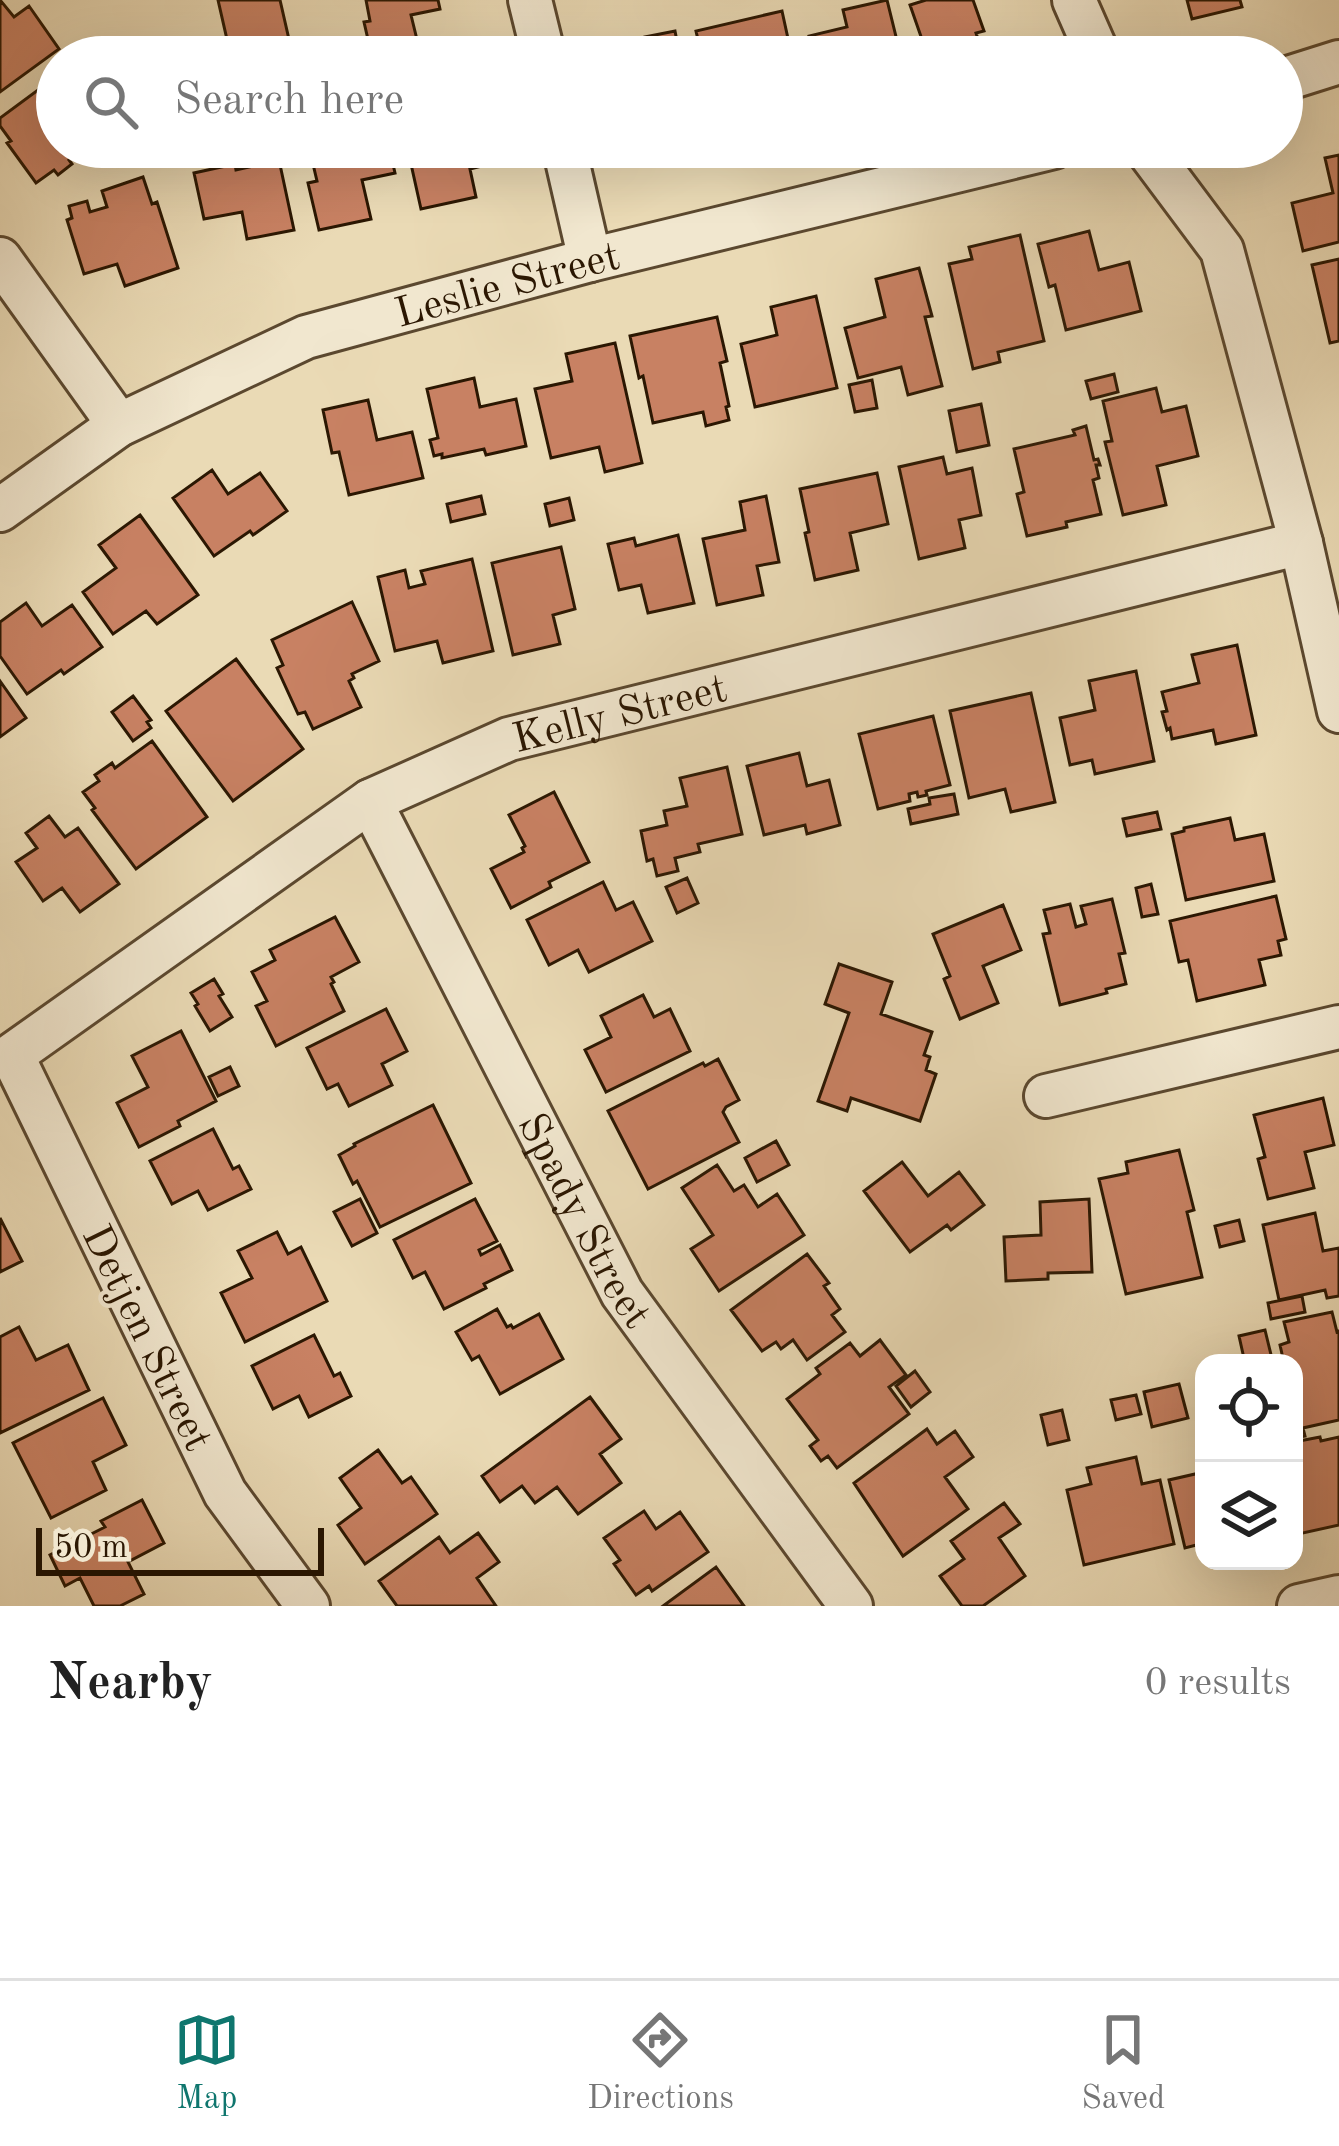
<!DOCTYPE html>
<style>
body{margin:0;font-family:"Old Standard TT",serif;background:#f6f6f6;color:#222}
.controls{position:absolute;right:36px;bottom:36px;display:grid;overflow:hidden;border-radius:24px;box-shadow:0 12px 48px #0002}
.controls button{width:108px;height:108px;display:grid;place-items:center;padding:0;border:0;border-bottom:3px solid #e0e0e0;background:#fff;color:#222;font:60px sans-serif}
.scale{position:absolute;left:36px;bottom:30px;width:288px;box-sizing:border-box;padding-left:12px;border:6px solid #2b1702;border-top:0;font-size:33px;line-height:42px;white-space:nowrap;color:#2b1702;-webkit-text-stroke:9px #f1e7cf;paint-order:stroke}
.list{margin:0;padding:0;list-style:none}
h2{display:flex;justify-content:space-between;align-items:center;height:156px;margin:0;padding:0 48px;font-size:51px}
h2 small{font-size:39px;font-weight:400;color:#767676}
.icon{flex:none;width:66px;height:66px;fill:none;stroke:currentColor;stroke-width:2;stroke-linecap:round;stroke-linejoin:round}
.map{position:relative;flex:none;width:1339px;height:1606px;overflow:hidden}
.search{position:absolute;background:#fff;box-shadow:0 12px 48px #0002;left:36px;right:36px;top:36px;height:132px;display:flex;align-items:center;gap:30px;box-sizing:border-box;padding:0 42px;border-radius:66px;color:#767676;font-size:45px}
.sheet{height:372px;background:#fff}
nav{display:flex;justify-content:space-around;align-items:center;box-sizing:border-box;height:168px;border-top:3px solid #e0e0e0;background:#fff;font-size:33px;color:#767676}
nav a{display:grid;justify-items:center;gap:6px}
nav .on{color:#0f766e}
.map>svg:first-child{display:block}
.building{fill:#c88163;stroke:#2b1702;stroke-width:3}
.lines{fill:none;stroke-linecap:round;stroke-linejoin:round}
.minor-casing{stroke:#5b482f;stroke-width:48}
.minor{stroke:#f1e7cf;stroke-width:42}
.labels{text-anchor:middle;stroke-width:9;stroke-linejoin:round;paint-order:stroke}
.street-label{font-size:42px;fill:#2b1702;stroke:#f1e7cf}
</style>
<div class="map">
<svg width="1339" height="1606" viewBox="0 0 1339 1606">
<rect width="100%" height="100%" fill="#eadab5"/>
<filter id="stains"><feTurbulence type="fractalNoise" baseFrequency=".00167" numOctaves="4"/><feColorMatrix values="0 0 0 0 .2 0 0 0 0 .09 0 0 0 0 .02 0 0 0 .5 -.17"/></filter>
<radialGradient id="worn" r=".72"><stop offset=".6" stop-color="#630" stop-opacity="0"/><stop offset="1" stop-color="#630" stop-opacity=".3"/></radialGradient>
<!-- building -->
<path class="building" d="M 0,0 L 14,17 L 29,6 L 59,49 L 0,92 Z
M 218,0 L 280,0 L 293,57 L 231,57 Z
M 366,0 L 438,0 L 440,9 L 411,15 L 420,52 L 396,57 L 372,57 L 364,22 L 370,21 Z
M 887,0 L 901,57 L 814,57 L 809,36 L 847,27 L 843,10 Z
M 926,0 L 973,0 L 984,31 L 976,33 L 984,57 L 921,57 L 919,50 L 925,48 L 910,5 Z
M 1187,0 L 1240,0 L 1242,7 L 1192,19 Z
M 782,11 L 792,57 L 702,57 L 696,31 Z
M 675,31 L 680,57 L 650,57 L 645,37 Z
M 57,76 L 57,147 L 87,147 L 69,160 L 72,164 L 58,175 L 54,170 L 36,183 L 7,143 L 11,141 L 0,126 L 0,118 Z
M 309,147 L 389,147 L 395,173 L 362,180 L 371,219 L 319,230 L 308,183 L 317,181 Z
M 414,147 L 495,147 L 498,162 L 470,169 L 476,197 L 421,209 L 411,164 L 417,162 Z
M 621,147 L 688,147 L 624,161 Z
M 1339,155 L 1339,242 L 1303,251 L 1292,203 L 1333,193 L 1325,158 Z
M 279,160 L 294,230 L 247,239 L 242,212 L 204,219 L 194,173 L 235,164 L 236,170 Z
M 143,177 L 152,204 L 157,202 L 178,268 L 125,286 L 117,264 L 84,274 L 67,220 L 72,218 L 69,206 L 87,201 L 90,212 L 107,207 L 102,191 Z
M 1089,231 L 1099,270 L 1129,262 L 1141,311 L 1066,330 L 1055,285 L 1049,287 L 1038,244 Z
M 1020,235 L 1044,341 L 998,352 L 1000,362 L 973,369 L 949,264 L 972,259 L 969,247 Z
M 1339,259 L 1339,341 L 1330,343 L 1312,265 Z
M 919,268 L 932,316 L 925,317 L 942,386 L 908,395 L 901,367 L 858,378 L 845,328 L 885,317 L 876,279 Z
M 816,296 L 837,388 L 755,407 L 741,344 L 777,335 L 771,307 Z
M 717,317 L 727,361 L 720,363 L 729,406 L 726,407 L 729,420 L 706,426 L 703,412 L 653,423 L 643,376 L 639,378 L 630,336 Z
M 615,343 L 642,463 L 605,472 L 599,447 L 551,458 L 535,389 L 572,381 L 566,354 Z
M 1114,374 L 1118,392 L 1091,399 L 1086,381 Z
M 474,378 L 480,407 L 516,399 L 526,446 L 486,455 L 484,449 L 442,458 L 442,454 L 434,456 L 430,440 L 438,438 L 427,389 Z
M 872,380 L 877,408 L 855,412 L 849,385 Z
M 1156,388 L 1162,412 L 1186,406 L 1198,456 L 1157,466 L 1166,505 L 1123,515 L 1105,442 L 1112,441 L 1103,401 Z
M 368,400 L 377,440 L 412,432 L 423,478 L 349,495 L 339,452 L 332,453 L 323,410 Z
M 981,404 L 989,445 L 957,452 L 949,411 Z
M 1086,426 L 1094,460 L 1098,459 L 1100,465 L 1096,465 L 1099,478 L 1093,480 L 1101,514 L 1066,522 L 1067,527 L 1027,536 L 1017,494 L 1024,492 L 1014,449 L 1075,435 L 1073,430 Z
M 943,457 L 947,474 L 972,468 L 981,515 L 959,520 L 965,548 L 919,559 L 899,467 Z
M 212,470 L 228,494 L 260,473 L 287,511 L 253,535 L 250,531 L 214,556 L 173,498 Z
M 877,473 L 888,524 L 850,533 L 858,570 L 815,580 L 805,533 L 809,532 L 800,489 Z
M 481,496 L 485,514 L 451,522 L 447,504 Z
M 766,496 L 779,562 L 757,566 L 763,595 L 717,605 L 703,539 L 745,530 L 740,502 Z
M 569,498 L 574,520 L 550,526 L 545,504 Z
M 140,515 L 198,595 L 157,624 L 146,611 L 113,634 L 83,592 L 116,568 L 99,545 Z
M 678,535 L 694,603 L 648,613 L 641,585 L 619,590 L 608,544 L 634,538 L 636,546 Z
M 561,547 L 575,609 L 553,615 L 560,644 L 513,655 L 492,563 Z
M 472,559 L 493,651 L 443,663 L 437,641 L 395,651 L 378,577 L 405,570 L 409,588 L 425,584 L 421,571 Z
M 352,602 L 379,661 L 352,674 L 354,678 L 349,681 L 361,707 L 313,729 L 305,712 L 298,714 L 277,668 L 283,665 L 272,640 Z
M 26,603 L 42,626 L 72,605 L 102,647 L 64,674 L 61,670 L 27,694 L 0,656 L 0,622 Z
M 1237,645 L 1256,735 L 1216,744 L 1213,730 L 1172,739 L 1170,728 L 1167,730 L 1162,712 L 1167,711 L 1162,692 L 1199,683 L 1192,655 Z
M 236,659 L 303,749 L 233,801 L 166,711 Z
M 1136,671 L 1154,761 L 1095,774 L 1092,760 L 1070,765 L 1060,718 L 1095,710 L 1089,681 Z
M 0,681 L 26,718 L 0,737 Z
M 1031,693 L 1055,802 L 1011,812 L 1005,789 L 969,798 L 950,711 Z
M 133,696 L 151,720 L 147,722 L 151,728 L 133,741 L 112,712 Z
M 933,716 L 950,785 L 926,791 L 927,795 L 918,797 L 917,792 L 909,794 L 910,801 L 878,809 L 859,734 Z
M 152,741 L 207,817 L 136,869 L 92,810 L 95,808 L 83,792 L 99,781 L 95,775 L 112,763 L 115,768 Z
M 799,753 L 807,786 L 829,780 L 840,825 L 807,834 L 805,825 L 764,835 L 747,766 Z
M 727,767 L 742,834 L 698,844 L 700,852 L 675,858 L 678,871 L 657,876 L 653,859 L 647,861 L 641,831 L 667,825 L 664,811 L 687,806 L 680,778 Z
M 554,792 L 589,862 L 549,882 L 551,887 L 511,908 L 491,869 L 524,852 L 522,848 L 525,846 L 509,815 Z
M 954,794 L 958,814 L 911,824 L 908,809 L 930,804 L 929,798 Z
M 1157,812 L 1161,829 L 1127,836 L 1123,819 Z
M 49,816 L 65,837 L 78,828 L 119,884 L 80,912 L 62,888 L 43,901 L 16,862 L 37,848 L 26,833 Z
M 1230,818 L 1235,840 L 1264,834 L 1274,881 L 1186,900 L 1172,834 L 1184,831 L 1184,828 Z
M 687,878 L 698,903 L 677,913 L 666,887 Z
M 603,882 L 616,910 L 633,902 L 652,941 L 589,972 L 578,950 L 549,965 L 527,920 Z
M 1151,884 L 1158,914 L 1142,917 L 1136,888 Z
M 1276,896 L 1286,939 L 1278,941 L 1281,955 L 1259,960 L 1265,985 L 1197,1001 L 1188,960 L 1179,962 L 1170,921 Z
M 1112,899 L 1125,953 L 1119,954 L 1126,984 L 1106,989 L 1107,993 L 1060,1005 L 1043,934 L 1050,933 L 1044,910 L 1070,904 L 1076,927 L 1086,924 L 1081,906 Z
M 1003,905 L 1021,950 L 983,966 L 998,1003 L 960,1019 L 944,979 L 950,976 L 933,934 Z
M 335,917 L 359,962 L 331,977 L 334,982 L 331,984 L 344,1011 L 276,1046 L 256,1006 L 267,1001 L 252,972 L 275,960 L 270,950 Z
M 839,964 L 892,982 L 881,1014 L 932,1032 L 924,1055 L 930,1057 L 926,1070 L 936,1074 L 920,1121 L 851,1098 L 847,1111 L 818,1101 L 849,1013 L 825,1004 Z
M 214,979 L 223,994 L 219,996 L 232,1017 L 210,1031 L 195,1006 L 198,1004 L 191,993 Z
M 643,995 L 654,1017 L 670,1009 L 690,1051 L 606,1092 L 585,1050 L 611,1037 L 601,1016 Z
M 386,1009 L 407,1051 L 382,1064 L 392,1085 L 349,1106 L 338,1084 L 327,1089 L 307,1048 Z
M 181,1031 L 216,1101 L 178,1121 L 180,1126 L 139,1147 L 117,1103 L 148,1087 L 132,1056 Z
M 718,1059 L 739,1100 L 726,1107 L 723,1112 L 739,1142 L 648,1189 L 608,1111 L 703,1063 L 705,1066 Z
M 230,1067 L 239,1086 L 218,1096 L 209,1077 Z
M 1323,1098 L 1334,1145 L 1305,1152 L 1314,1188 L 1268,1199 L 1258,1159 L 1265,1157 L 1254,1115 Z
M 433,1105 L 471,1183 L 380,1227 L 357,1181 L 353,1184 L 339,1155 L 355,1146 L 354,1144 Z
M 213,1129 L 233,1169 L 239,1166 L 251,1189 L 208,1210 L 198,1191 L 172,1204 L 150,1161 Z
M 776,1141 L 789,1165 L 757,1182 L 745,1158 Z
M 1179,1150 L 1194,1210 L 1187,1212 L 1202,1277 L 1126,1294 L 1099,1179 L 1128,1173 L 1126,1162 Z
M 902,1162 L 928,1196 L 959,1172 L 984,1205 L 951,1230 L 947,1225 L 910,1252 L 864,1191 Z
M 717,1165 L 734,1191 L 744,1185 L 758,1207 L 777,1194 L 804,1235 L 719,1291 L 691,1249 L 713,1235 L 682,1188 Z
M 360,1199 L 377,1233 L 352,1246 L 334,1212 Z
M 475,1199 L 497,1241 L 479,1250 L 481,1255 L 500,1245 L 512,1270 L 484,1284 L 486,1288 L 444,1309 L 425,1272 L 413,1278 L 394,1240 Z
M 1089,1199 L 1092,1272 L 1048,1273 L 1048,1279 L 1006,1281 L 1004,1237 L 1041,1235 L 1040,1202 Z
M 1315,1213 L 1323,1251 L 1339,1248 L 1339,1296 L 1327,1298 L 1325,1290 L 1279,1300 L 1263,1225 Z
M 0,1218 L 22,1261 L 0,1272 Z
M 1239,1220 L 1244,1241 L 1220,1247 L 1215,1226 Z
M 277,1232 L 288,1254 L 301,1247 L 327,1301 L 245,1342 L 221,1293 L 252,1278 L 238,1251 Z
M 807,1254 L 829,1283 L 824,1286 L 840,1309 L 832,1315 L 845,1332 L 807,1360 L 793,1340 L 781,1349 L 776,1342 L 762,1351 L 731,1310 Z
M 1302,1296 L 1305,1312 L 1271,1319 L 1268,1303 Z
M 497,1309 L 507,1327 L 511,1325 L 513,1328 L 539,1314 L 563,1359 L 500,1394 L 479,1356 L 472,1360 L 456,1332 Z
M 1332,1312 L 1337,1332 L 1339,1331 L 1339,1420 L 1303,1428 L 1305,1436 L 1294,1438 L 1294,1363 L 1284,1363 L 1280,1345 L 1289,1342 L 1284,1322 Z
M 19,1327 L 36,1360 L 68,1345 L 89,1390 L 0,1433 L 0,1337 Z
M 1265,1330 L 1273,1363 L 1245,1363 L 1239,1336 Z
M 314,1335 L 334,1376 L 340,1373 L 351,1396 L 309,1417 L 299,1396 L 273,1409 L 252,1366 Z
M 880,1340 L 906,1375 L 889,1387 L 909,1414 L 837,1468 L 828,1456 L 821,1461 L 810,1446 L 818,1440 L 787,1399 L 820,1374 L 816,1368 L 850,1343 L 860,1356 Z
M 915,1371 L 930,1392 L 911,1407 L 896,1386 Z
M 1179,1384 L 1188,1418 L 1152,1427 L 1144,1392 Z
M 1136,1395 L 1141,1414 L 1116,1420 L 1111,1400 Z
M 590,1397 L 621,1439 L 600,1454 L 621,1483 L 578,1514 L 557,1487 L 535,1503 L 522,1486 L 500,1502 L 482,1476 Z
M 103,1398 L 126,1445 L 93,1462 L 106,1490 L 51,1518 L 13,1443 Z
M 1062,1410 L 1069,1440 L 1048,1445 L 1041,1415 Z
M 927,1429 L 937,1444 L 955,1431 L 973,1457 L 945,1477 L 968,1509 L 903,1556 L 854,1483 Z
M 1320,1437 L 1321,1441 L 1339,1437 L 1339,1525 L 1294,1535 L 1294,1442 Z
M 378,1450 L 402,1483 L 411,1477 L 437,1514 L 365,1564 L 338,1525 L 361,1508 L 340,1478 Z
M 1136,1457 L 1142,1484 L 1160,1480 L 1174,1544 L 1084,1565 L 1067,1490 L 1091,1484 L 1087,1468 Z
M 1204,1472 L 1204,1543 L 1185,1548 L 1169,1480 Z
M 142,1500 L 164,1543 L 128,1562 L 144,1594 L 120,1606 L 94,1606 L 80,1578 L 65,1586 L 50,1555 L 105,1527 L 101,1521 Z
M 1004,1503 L 1020,1524 L 999,1538 L 1025,1576 L 983,1606 L 962,1606 L 940,1576 L 964,1559 L 951,1541 Z
M 644,1511 L 656,1529 L 680,1512 L 708,1552 L 652,1591 L 649,1586 L 636,1595 L 614,1564 L 620,1560 L 604,1538 Z
M 478,1533 L 499,1562 L 477,1578 L 496,1606 L 397,1606 L 379,1581 L 439,1537 L 450,1553 Z
M 716,1567 L 744,1606 L 663,1606 Z"/>
<g class="lines">
<!-- minor casing -->
<g class="minor-casing">
<g id="minor">
<path d="M 530,0 L 544,57"/>
<path d="M 1074,0 L 1099,57"/>
<path d="M 1282,80 L 1339,62"/>
<path d="M 564,147 L 590,260"/>
<path d="M 1145,147 L 1222,250 L 1301,543 L 1339,711"/>
<path d="M 0,259 L 119,425"/>
<path id="s1" d="M 0,510 L 119,425 L 306,337 L 590,260 L 1054,147"/>
<path id="s2" d="M 370,801 L 622,1293 L 851,1606"/>
<path d="M 1046,1096 L 1339,1027"/>
<path id="s3" d="M 308,1606 L 225,1493 L 12,1055 L 370,801 L 509,739 L 1301,543"/>
<path d="M 1299,1606 L 1339,1597"/>
</g>
</g>
<!-- minor -->
<use href="#minor" class="minor"/>
</g>
<g class="labels">
<!-- street labels -->
<g class="street-label">
<text dy="15" stroke="none"><textPath href="#s1" startOffset="561">Leslie Street</textPath></text>
<text dy="15" stroke="none"><textPath href="#s3" startOffset="1332">Kelly Street</textPath></text>
<text dy="15" stroke="none"><textPath href="#s2" startOffset="471">Spady Street</textPath></text>
<text transform="translate(149 1337) rotate(64)" y="15">Detjen Street</text>
</g>
</g>
<rect width="100%" height="100%" filter="url(#stains)"/>
<rect width="100%" height="100%" fill="url(#worn)"/>
</svg>
<div class="controls">
<button><svg class="icon" aria-label="locate" viewBox="0 0 24 24"><circle cx="12" cy="12" r="6"/><path d="M12 2v4M12 18v4M2 12h4M18 12h4"/></svg></button>
<button><svg class="icon" aria-label="layers" viewBox="0 0 24 24"><path d="M12 4l9 5-9 5-9-5zM3 14l9 5 9-5"/></svg></button>
</div>
<div class="scale">50 m</div>
<div class="search"><svg class="icon" aria-label="search" viewBox="0 0 24 24"><circle cx="10" cy="10" r="6"/><path d="M15 15l6 6"/></svg>Search here</div>
</div>
<section class="sheet">
<h2>Nearby<small>0 results</small></h2>
<ul class="list">
</ul>
</section>
<nav>
<a class="on"><svg class="icon" aria-label="map" viewBox="0 0 24 24"><path d="M3 6l6-2 6 2 6-2v14l-6 2-6-2-6 2zM9 4v14M15 6v14"/></svg>Map</a>
<a><svg class="icon" aria-label="directions" viewBox="0 0 24 24"><path d="M12 3l9 9-9 9-9-9zM9 14v-3h6M13 9l2 2-2 2"/></svg>Directions</a>
<a><svg class="icon" aria-label="saved" viewBox="0 0 24 24"><path d="M7 4h10v16l-5-4-5 4z"/></svg>Saved</a>
</nav>
